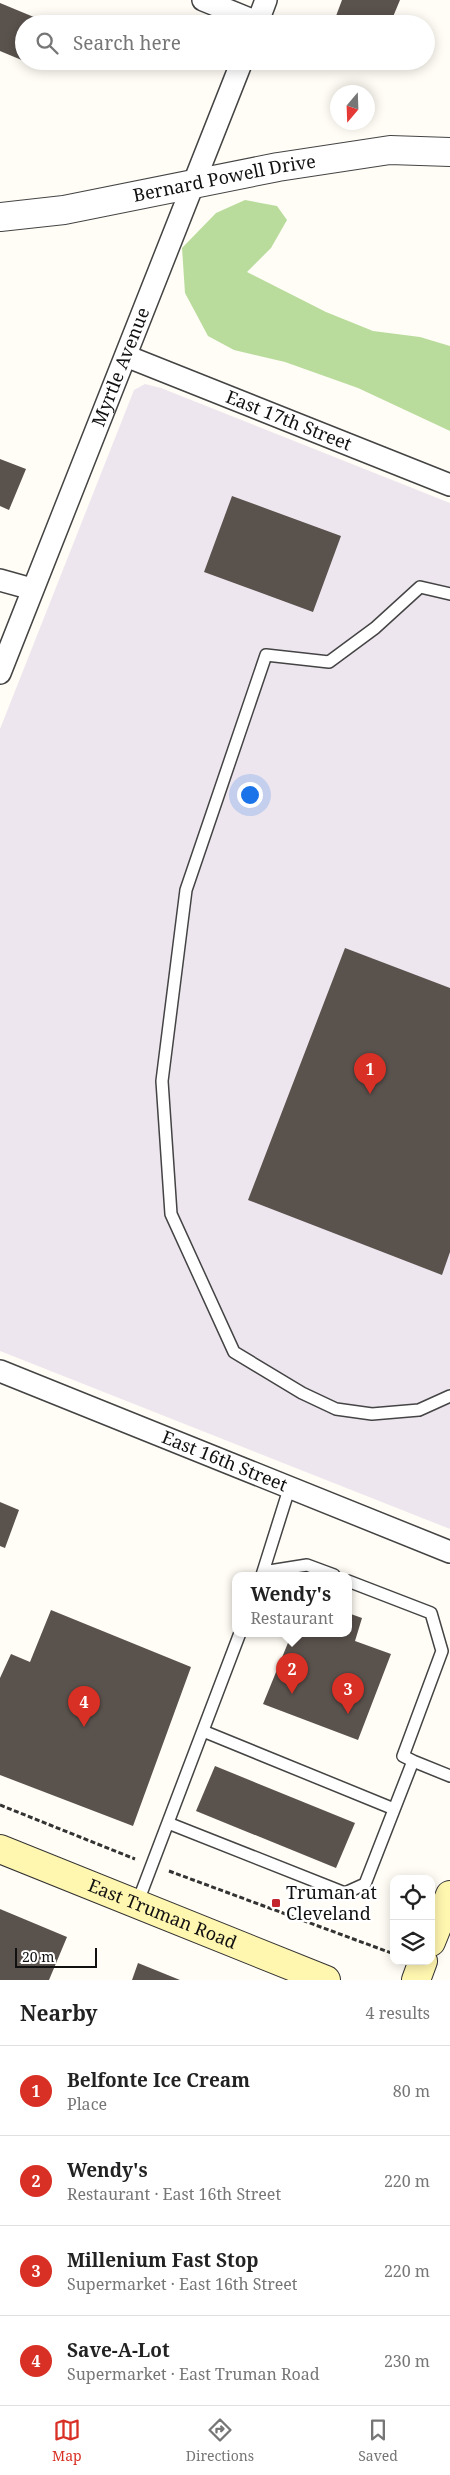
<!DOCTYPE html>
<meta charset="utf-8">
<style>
body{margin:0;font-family:"Noto Serif",serif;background:#f6f6f6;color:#222}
.controls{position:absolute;right:15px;bottom:15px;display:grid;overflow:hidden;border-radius:10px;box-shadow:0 2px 12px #0003}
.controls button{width:45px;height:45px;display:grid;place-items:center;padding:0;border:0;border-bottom:1px solid #e0e0e0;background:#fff;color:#222;font:25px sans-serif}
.compass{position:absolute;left:330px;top:85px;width:45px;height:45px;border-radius:50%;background:#fff;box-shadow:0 2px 12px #0003;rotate:199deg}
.scale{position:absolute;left:15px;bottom:12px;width:82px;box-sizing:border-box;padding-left:5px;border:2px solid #111;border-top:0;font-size:14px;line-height:18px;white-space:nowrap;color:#111;-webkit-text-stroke:4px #fff;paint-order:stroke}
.you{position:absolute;left:249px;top:794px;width:18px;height:18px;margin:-12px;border:4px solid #fff;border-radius:50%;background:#1a73e8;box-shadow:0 0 0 8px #1a73e833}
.badge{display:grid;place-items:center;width:32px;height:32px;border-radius:50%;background:#d93025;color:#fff;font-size:16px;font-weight:700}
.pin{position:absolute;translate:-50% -41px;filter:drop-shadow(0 1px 2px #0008)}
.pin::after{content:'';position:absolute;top:26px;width:18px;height:15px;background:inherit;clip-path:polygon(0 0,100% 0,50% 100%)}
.popup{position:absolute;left:232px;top:1572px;width:120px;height:65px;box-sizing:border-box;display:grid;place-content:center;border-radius:10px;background:#fff;filter:drop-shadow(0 1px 4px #0005);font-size:16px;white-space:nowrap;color:#767676}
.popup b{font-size:19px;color:#222}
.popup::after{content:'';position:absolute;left:50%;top:100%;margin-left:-10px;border:10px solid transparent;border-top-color:#fff}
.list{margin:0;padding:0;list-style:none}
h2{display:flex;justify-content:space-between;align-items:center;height:65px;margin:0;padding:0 20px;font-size:21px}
h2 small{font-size:16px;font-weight:400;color:#767676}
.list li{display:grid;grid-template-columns:32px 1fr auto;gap:15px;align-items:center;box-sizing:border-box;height:90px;padding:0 20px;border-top:1px solid #e0e0e0}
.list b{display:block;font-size:19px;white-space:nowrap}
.list p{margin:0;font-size:16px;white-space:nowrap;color:#767676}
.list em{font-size:16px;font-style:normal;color:#767676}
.icon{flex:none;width:28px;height:28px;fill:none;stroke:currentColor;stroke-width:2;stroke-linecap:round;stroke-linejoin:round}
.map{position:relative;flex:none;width:450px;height:1980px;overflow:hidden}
.search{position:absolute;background:#fff;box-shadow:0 2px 12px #0003;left:15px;right:15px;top:15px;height:55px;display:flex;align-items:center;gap:12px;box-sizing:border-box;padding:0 18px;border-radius:28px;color:#767676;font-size:19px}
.sheet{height:425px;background:#fff}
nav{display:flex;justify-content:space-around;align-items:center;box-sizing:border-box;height:70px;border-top:1px solid #e0e0e0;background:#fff;font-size:14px;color:#767676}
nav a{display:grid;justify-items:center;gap:2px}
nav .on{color:#d93025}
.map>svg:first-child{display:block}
.industrial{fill:#eee6ef}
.forest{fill:#b9dc9c}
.building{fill:#5a524d}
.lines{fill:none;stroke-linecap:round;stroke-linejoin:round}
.service-casing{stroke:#444;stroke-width:14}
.minor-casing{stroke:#444;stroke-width:24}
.tertiary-casing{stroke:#444;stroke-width:30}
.secondary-casing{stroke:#333;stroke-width:30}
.path{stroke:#333;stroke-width:3;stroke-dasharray:5 2.5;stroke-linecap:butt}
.service{stroke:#fff;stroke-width:11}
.minor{stroke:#fff;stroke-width:21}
.tertiary{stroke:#fff;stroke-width:28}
.secondary{stroke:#fff6b0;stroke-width:28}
.poi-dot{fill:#c4262e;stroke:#fff;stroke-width:2}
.labels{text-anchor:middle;stroke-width:5;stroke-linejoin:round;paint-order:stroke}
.street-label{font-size:18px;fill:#111;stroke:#fff}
.poi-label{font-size:18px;fill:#111;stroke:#fff;text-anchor:start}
</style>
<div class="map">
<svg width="450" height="1980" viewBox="0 0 450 1980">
<rect width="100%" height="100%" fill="#fffdf5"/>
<!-- industrial -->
<path class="industrial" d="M 145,384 L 161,388 L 450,503 L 450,1529 L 0,1351 L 0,729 L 134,390 Z"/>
<!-- forest -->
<path class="forest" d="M 245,200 L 277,206 L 287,220 L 271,248 L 247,272 L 326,312 L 373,331 L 420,337 L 450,346 L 450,431 L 358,388 L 285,362 L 234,350 L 208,336 L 185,293 L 182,248 L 216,213 Z"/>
<!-- building -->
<path class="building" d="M 342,0 L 400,0 L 390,24 L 333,24 Z
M 0,3 L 41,20 L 40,24 L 24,24 L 24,61 L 0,51 Z
M 0,459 L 26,469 L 9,510 L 0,506 Z
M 232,496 L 341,536 L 313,612 L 204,572 Z
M 345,948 L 450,988 L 450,1252 L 442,1275 L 248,1200 Z
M 0,1502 L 19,1510 L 5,1548 L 0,1546 Z
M 51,1610 L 191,1667 L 133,1826 L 0,1775 L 0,1678 L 11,1654 L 30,1662 Z
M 348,1613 L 362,1618 L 355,1641 L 391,1654 L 358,1740 L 263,1704 L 292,1633 L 348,1633 Z
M 215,1766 L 355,1823 L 336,1868 L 196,1811 Z
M 0,1909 L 67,1937 L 49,1980 L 0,1980 Z
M 138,1963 L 180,1980 L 132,1980 Z"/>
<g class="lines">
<!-- service casing -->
<g class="service-casing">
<path id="service" d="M 450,594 L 420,587 L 375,628 L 329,662 L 266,655 L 186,890 L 162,1081 L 171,1214 L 234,1352 L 302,1393 L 336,1409 L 372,1414 L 419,1410 L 450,1396
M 263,1572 L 307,1565 L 334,1575
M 262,1575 L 290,1486
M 203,1731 L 394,1809
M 413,1761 L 450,1776
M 168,1823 L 345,1893 L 365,1884 L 413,1761 L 403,1756 L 442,1651 L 431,1613 L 348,1581
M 137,1904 L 240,1633"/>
</g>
<!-- minor casing -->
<g class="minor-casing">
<g id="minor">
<path d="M 203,0 L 257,22"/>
<path d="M 257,24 L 266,0"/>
<path id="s1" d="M 126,356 L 450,485"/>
<path d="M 0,580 L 32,589"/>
<path id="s2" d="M 0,673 L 242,61"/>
<path id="s3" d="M 0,1371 L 450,1552"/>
</g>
</g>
<!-- tertiary casing -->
<g class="tertiary-casing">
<g id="tertiary">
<path id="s4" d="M 0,217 L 64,210 L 278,167 L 390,150 L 450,152"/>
</g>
</g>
<!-- secondary casing -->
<g class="secondary-casing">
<g id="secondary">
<path id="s5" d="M 0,1849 L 326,1980"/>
<path d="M 431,1942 L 450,1895"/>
<path d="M 416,1980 L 423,1961"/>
</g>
</g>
<!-- path -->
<path class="path" d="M 0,1805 L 135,1859
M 169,1871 L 394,1954"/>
<!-- service -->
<use href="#service" class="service"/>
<!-- minor -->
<use href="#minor" class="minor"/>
<!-- tertiary -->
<use href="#tertiary" class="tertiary"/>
<!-- secondary -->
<use href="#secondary" class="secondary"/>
</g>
<!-- markers -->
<rect class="poi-dot" x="271" y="1898" width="10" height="10" rx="2.5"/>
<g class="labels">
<!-- street labels -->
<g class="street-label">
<text dy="6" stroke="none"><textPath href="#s4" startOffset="228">Bernard Powell Drive</textPath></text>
<text dy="6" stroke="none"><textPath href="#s2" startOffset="329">Myrtle Avenue</textPath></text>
<text dy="6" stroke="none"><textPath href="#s1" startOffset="175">East 17th Street</textPath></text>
<text dy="6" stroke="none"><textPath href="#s3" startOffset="242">East 16th Street</textPath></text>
<text dy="6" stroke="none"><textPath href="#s5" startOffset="175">East Truman Road</textPath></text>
</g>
<!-- poi labels -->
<g class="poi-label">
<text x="286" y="1899">Truman at<tspan x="286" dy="21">Cleveland</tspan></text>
</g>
</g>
</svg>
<div class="controls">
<button><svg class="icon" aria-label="locate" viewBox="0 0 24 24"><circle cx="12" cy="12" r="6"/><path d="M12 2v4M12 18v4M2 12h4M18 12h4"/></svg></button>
<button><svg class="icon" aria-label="layers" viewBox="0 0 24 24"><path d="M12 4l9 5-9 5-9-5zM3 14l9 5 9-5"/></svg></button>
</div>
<svg class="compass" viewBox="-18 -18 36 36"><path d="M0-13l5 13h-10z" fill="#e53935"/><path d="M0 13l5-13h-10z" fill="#767676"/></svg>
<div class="scale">20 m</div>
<div class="you"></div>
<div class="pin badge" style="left:370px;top:1094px">1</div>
<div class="pin badge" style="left:292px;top:1694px">2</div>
<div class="popup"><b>Wendy's</b>Restaurant</div>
<div class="pin badge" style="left:348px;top:1714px">3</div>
<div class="pin badge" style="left:84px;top:1727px">4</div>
<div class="search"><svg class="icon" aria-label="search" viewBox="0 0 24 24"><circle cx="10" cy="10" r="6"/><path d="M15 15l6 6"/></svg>Search here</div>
</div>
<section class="sheet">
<h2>Nearby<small>4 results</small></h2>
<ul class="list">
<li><span class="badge">1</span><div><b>Belfonte Ice Cream</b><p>Place</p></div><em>80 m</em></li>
<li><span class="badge">2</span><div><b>Wendy's</b><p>Restaurant · East 16th Street</p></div><em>220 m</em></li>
<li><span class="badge">3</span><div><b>Millenium Fast Stop</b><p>Supermarket · East 16th Street</p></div><em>220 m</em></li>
<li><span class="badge">4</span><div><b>Save-A-Lot</b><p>Supermarket · East Truman Road</p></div><em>230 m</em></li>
</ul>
</section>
<nav>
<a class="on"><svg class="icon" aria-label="map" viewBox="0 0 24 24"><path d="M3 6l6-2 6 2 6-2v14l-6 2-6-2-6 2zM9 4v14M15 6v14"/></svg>Map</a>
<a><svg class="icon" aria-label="directions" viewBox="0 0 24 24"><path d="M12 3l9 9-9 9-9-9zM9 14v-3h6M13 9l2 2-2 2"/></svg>Directions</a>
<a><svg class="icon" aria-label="saved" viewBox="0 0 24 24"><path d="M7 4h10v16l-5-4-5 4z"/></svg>Saved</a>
</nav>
